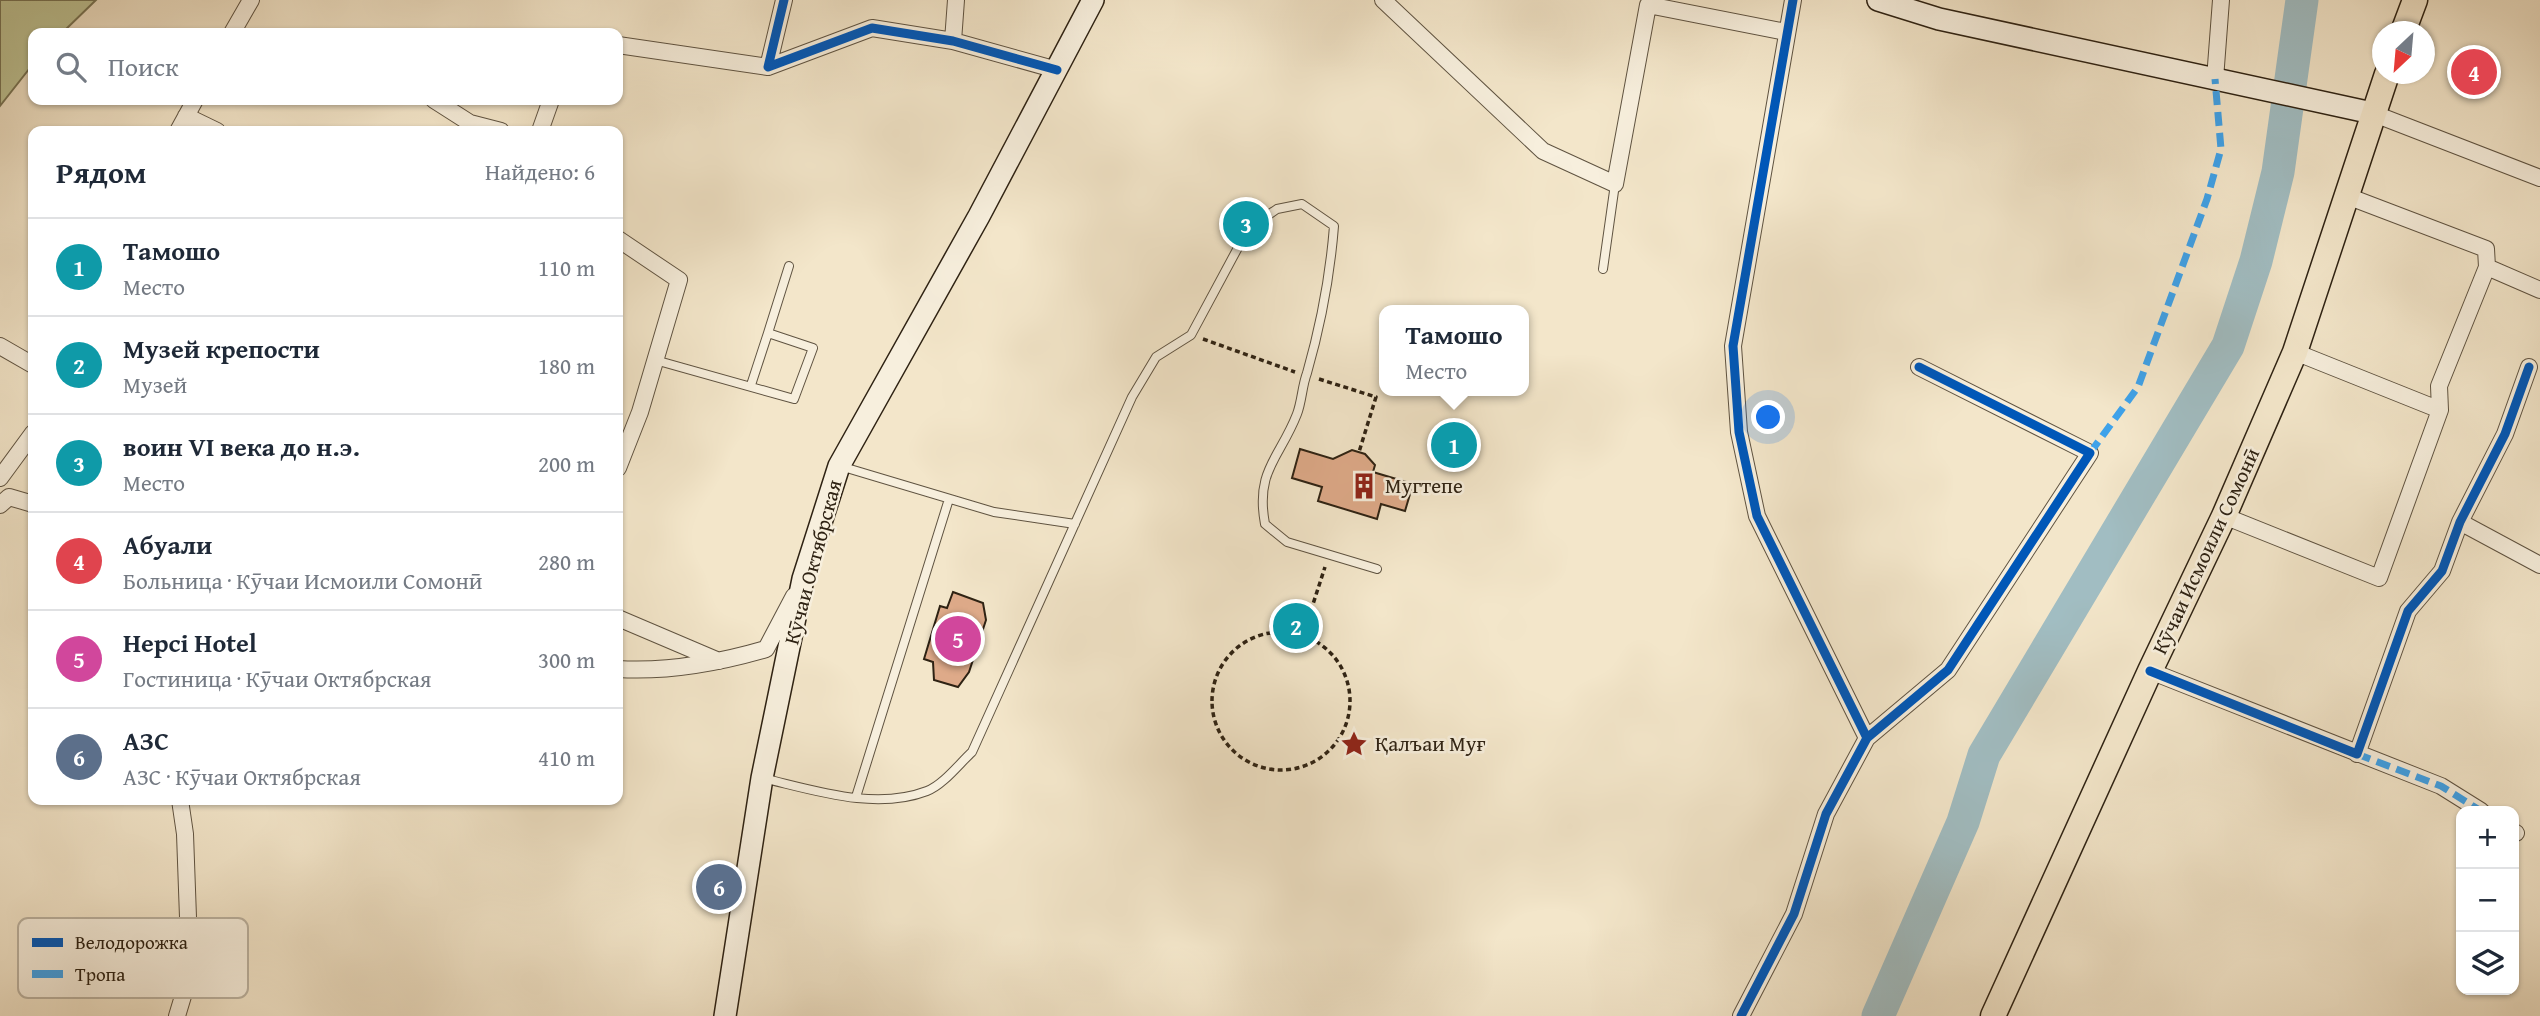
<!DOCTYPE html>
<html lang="ru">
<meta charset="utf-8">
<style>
body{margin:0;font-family:"Gentium Book Plus",serif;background:#f6f6f7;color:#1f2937}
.controls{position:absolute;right:21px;bottom:21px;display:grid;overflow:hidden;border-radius:14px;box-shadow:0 2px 5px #0004}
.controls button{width:63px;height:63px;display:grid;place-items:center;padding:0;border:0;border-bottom:2px solid #e0e1e3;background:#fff;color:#1f2937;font:35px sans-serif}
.compass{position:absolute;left:2372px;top:21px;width:63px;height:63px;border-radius:50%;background:#fff;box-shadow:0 2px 5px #0004;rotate:206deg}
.you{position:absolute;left:1769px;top:418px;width:24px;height:24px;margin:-18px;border:5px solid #fff;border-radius:50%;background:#1a73e8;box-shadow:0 0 0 10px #1a73e833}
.badge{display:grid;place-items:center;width:46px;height:46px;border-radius:50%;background:#8f2418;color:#fff;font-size:23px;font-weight:700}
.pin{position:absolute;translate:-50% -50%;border:4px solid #fff;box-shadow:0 2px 7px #0006}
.popup{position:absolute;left:1379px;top:305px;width:150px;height:91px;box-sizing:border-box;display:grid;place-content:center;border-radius:14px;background:#fff;filter:drop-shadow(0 2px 5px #0005);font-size:23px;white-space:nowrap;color:#747a83}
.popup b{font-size:26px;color:#1f2937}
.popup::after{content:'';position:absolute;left:50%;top:100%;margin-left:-14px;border:14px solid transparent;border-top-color:#fff}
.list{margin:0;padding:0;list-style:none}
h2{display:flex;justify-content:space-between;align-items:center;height:91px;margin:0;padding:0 28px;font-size:30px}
h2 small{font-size:23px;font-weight:400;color:#747a83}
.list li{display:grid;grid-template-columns:46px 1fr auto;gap:21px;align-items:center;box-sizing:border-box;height:98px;padding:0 28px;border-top:2px solid #e0e1e3}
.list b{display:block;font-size:26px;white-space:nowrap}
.list p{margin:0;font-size:23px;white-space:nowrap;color:#747a83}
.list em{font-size:23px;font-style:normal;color:#747a83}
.icon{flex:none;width:38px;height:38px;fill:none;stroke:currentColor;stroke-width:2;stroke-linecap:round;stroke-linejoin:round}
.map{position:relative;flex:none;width:2540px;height:1016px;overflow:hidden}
.search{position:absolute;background:#fff;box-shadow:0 2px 5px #0004;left:28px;top:28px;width:595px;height:77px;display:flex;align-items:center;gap:18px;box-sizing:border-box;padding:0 24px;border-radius:14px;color:#747a83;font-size:26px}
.panel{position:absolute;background:#fff;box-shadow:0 2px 5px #0004;left:28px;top:126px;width:595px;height:679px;border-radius:14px}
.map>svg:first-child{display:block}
.green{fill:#bec495;stroke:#767354;stroke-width:2}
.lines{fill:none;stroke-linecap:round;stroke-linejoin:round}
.river{stroke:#a1bdc2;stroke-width:33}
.building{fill:#deaa89;stroke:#2e2213;stroke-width:2}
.lane-casing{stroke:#5f5341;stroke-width:10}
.street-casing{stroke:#5f5341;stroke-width:18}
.secondary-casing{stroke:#2e2213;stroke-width:24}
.primary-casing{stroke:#2e2213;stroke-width:27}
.path{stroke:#2e2213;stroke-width:3.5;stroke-dasharray:5 3.5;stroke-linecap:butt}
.lane{stroke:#f7efdd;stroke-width:8}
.street{stroke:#f7efdd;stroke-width:16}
.secondary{stroke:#f7efdd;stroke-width:21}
.primary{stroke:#f3e6ca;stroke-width:24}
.quiet{stroke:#3ea2ea;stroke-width:7;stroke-dasharray:14 7;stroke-linecap:butt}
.cycleway-casing{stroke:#f7efdd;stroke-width:13}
.cycleway{stroke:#0057b8;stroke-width:9}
.labels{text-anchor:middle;stroke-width:5;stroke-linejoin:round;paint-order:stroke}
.poi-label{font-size:21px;fill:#2e2213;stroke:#f7efdd;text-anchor:start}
.street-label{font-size:21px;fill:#2e2213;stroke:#f7efdd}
.key{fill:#f7efdd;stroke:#bbb2a0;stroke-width:2}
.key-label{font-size:19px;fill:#2e2213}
</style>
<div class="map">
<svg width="2540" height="1016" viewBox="0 0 2540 1016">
<rect width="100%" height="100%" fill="#f3e6ca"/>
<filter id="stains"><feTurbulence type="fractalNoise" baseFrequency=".00286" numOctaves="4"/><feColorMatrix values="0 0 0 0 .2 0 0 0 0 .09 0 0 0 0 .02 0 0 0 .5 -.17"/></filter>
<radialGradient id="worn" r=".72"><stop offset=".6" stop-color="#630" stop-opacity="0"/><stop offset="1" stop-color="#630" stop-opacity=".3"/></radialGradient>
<!-- green -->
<path class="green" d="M 0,0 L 96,0 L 62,33 L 33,33 L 33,64 L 0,106 Z"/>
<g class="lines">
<!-- river -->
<path class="river" d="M 1878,1016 L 1963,822 L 1984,755 L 2228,346 L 2256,261 L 2278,172 L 2302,0"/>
</g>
<!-- building -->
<path class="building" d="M 1300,449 L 1333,459 L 1352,450 L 1365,454 L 1375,465 L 1373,472 L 1413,484 L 1405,511 L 1381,504 L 1377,519 L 1318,501 L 1322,487 L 1292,478 Z
M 953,592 L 983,603 L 986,620 L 969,672 L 958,687 L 934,680 L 933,662 L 924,659 L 940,606 L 947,608 Z"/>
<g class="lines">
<!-- lane casing -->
<g class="lane-casing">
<path id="lane" d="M 1603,269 L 1615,184
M 655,360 L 794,399 L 813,348 L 768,333 L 789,266
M 751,385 L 768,333
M 840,466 L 994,512 L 1075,524
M 762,778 C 814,790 875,811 927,791 C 943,785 959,764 972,752 L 1132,397 L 1156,357 L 1191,335 L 1248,229 L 1277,209 L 1302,204 L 1334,226 C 1330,277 1321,324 1307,373 C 1302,386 1302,401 1297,414 C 1280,458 1255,470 1265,524 L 1287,542 L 1377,569
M 856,797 L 949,499"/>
</g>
<!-- street casing -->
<g class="street-casing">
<path id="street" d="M 784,0 L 768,67 L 872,28 L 953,41 L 1057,70
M 1383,0 L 1543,151 L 1615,184 L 1648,5 L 1786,32
M 1793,0 L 1733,346 L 1739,432 L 1757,516 L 1867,738
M 232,33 L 251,0
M 953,41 L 956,0
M 618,45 L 768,67
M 2215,79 L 2221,0
M 434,100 L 470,123 L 501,131
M 2372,113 L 2540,178
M 186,116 L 217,131
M 178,131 L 195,100
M 540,131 L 551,100
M 618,239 L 679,280 L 640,412 L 618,468
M 2487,267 L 2540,290
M 0,346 L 33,365
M 2295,352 L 2440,410 L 2439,386 L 2487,267 L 2486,249 L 2347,196
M 0,478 L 33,433
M 0,505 L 9,497 L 33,504
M 2224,516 L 2379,578 L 2440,410
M 2460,522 L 2540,565
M 618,618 L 719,661
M 618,669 C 668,672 718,663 766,649 L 794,596
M 2150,671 L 2441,786 L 2481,811
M 2357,754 L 2408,611 L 2442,571 L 2460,522 L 2505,434 L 2529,367
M 2514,832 L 2516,833
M 177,1016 L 190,973 L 185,834 L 180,800
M 1741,1016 L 1794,914 L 1826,814 L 1867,738 L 1948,670 L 2090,453 L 1919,367"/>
</g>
<!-- secondary casing -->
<g class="secondary-casing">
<path id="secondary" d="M 1878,0 L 1939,19 L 2372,113
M 725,1016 L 762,778 L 803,579 L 839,466 L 979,216 L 1093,0"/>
</g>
<!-- primary casing -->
<g class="primary-casing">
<path id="primary" d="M 2403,32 L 2415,0
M 1993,1016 L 2150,671 L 2224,516 L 2295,352 L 2387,74"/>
</g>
<!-- path -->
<path class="path" d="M 1203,339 L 1295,372
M 1319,379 L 1376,397 L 1359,452
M1212 701a69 69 0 1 1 138 0a69 69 0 1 1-138 0Z
M 1303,635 L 1325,567"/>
<!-- lane -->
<use href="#lane" class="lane"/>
<!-- street -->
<use href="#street" class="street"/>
<!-- secondary -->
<use href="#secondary" class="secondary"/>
<!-- primary -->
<use href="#primary" class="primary"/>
<!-- quiet -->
<path class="quiet" d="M 2090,453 L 2138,387 L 2207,199 L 2221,149 L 2215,79
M 2357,754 L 2441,786 L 2481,811
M 2514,832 L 2516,833"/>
<!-- cycleway casing -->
<g class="cycleway-casing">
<path id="cycleway" d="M 784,0 L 768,67 L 872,28 L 953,41 L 1057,70
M 1793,0 L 1733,346 L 1739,432 L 1757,516 L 1867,738
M 2150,671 L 2357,754 L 2408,611 L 2442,571 L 2460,522 L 2505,434 L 2529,367
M 1741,1016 L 1794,914 L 1826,814 L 1867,738 L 1948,670 L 2090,453 L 1919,367"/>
</g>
<!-- cycleway -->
<use href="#cycleway" class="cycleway"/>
</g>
<!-- icons -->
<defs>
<g id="building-bare" transform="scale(2.1)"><path d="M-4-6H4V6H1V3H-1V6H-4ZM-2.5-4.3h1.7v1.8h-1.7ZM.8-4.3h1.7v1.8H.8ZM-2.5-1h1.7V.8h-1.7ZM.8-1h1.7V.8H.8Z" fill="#8f2418" stroke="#f7efdd" stroke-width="2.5" paint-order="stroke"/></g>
<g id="sight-bare" transform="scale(2.1)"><path d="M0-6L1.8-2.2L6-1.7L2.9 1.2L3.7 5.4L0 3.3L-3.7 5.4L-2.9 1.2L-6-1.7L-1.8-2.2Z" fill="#8f2418" stroke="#f7efdd" stroke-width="2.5" paint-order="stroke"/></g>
</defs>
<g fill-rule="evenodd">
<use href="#building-bare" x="1364" y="486"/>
<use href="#sight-bare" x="1354" y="744"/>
</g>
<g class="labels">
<!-- poi labels -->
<g class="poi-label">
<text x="1385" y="493">Мугтепе</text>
<text x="1375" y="751">Қалъаи Муғ</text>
</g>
<!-- street labels -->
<g class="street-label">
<text transform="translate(2206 551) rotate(-65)" y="7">Кӯчаи Исмоили Сомонӣ</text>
<text transform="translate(813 562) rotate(-75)" y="7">Кӯчаи Октябрская</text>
</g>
</g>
<!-- legend -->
<rect x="18" y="918" width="230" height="80" rx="10" class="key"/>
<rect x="32" y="938" width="31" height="9" fill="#0057b8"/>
<rect x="32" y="970" width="31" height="8" fill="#3ea2ea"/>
<g class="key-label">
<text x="75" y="949">Велодорожка</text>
<text x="75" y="981">Тропа</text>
</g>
<rect width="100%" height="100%" filter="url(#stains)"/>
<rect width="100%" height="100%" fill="url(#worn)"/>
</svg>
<div class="controls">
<button>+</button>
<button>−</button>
<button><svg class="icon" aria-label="layers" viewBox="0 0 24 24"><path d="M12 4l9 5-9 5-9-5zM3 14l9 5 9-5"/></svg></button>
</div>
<svg class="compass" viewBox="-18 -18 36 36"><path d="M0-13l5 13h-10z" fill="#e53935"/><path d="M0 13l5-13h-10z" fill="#747a83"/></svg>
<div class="you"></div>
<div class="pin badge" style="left:1454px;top:445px;background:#0f9aa8">1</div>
<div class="popup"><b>Тамошо</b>Место</div>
<div class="pin badge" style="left:1296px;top:626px;background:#0f9aa8">2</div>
<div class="pin badge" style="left:1246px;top:224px;background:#0f9aa8">3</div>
<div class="pin badge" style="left:2474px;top:72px;background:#e0444e">4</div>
<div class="pin badge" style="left:958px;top:639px;background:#d1479c">5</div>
<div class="pin badge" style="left:719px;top:887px;background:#5c6f8a">6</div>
<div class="search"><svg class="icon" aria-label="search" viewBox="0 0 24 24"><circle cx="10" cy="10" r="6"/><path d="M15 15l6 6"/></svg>Поиск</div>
<section class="panel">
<h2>Рядом<small>Найдено: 6</small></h2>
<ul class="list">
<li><span class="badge" style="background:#0f9aa8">1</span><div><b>Тамошо</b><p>Место</p></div><em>110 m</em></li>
<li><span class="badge" style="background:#0f9aa8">2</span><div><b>Музей крепости</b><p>Музей</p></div><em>180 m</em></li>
<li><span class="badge" style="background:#0f9aa8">3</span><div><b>воин VI века до н.э.</b><p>Место</p></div><em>200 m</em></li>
<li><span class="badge" style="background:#e0444e">4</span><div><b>Абуали</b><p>Больница · Кӯчаи Исмоили Сомонӣ</p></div><em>280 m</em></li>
<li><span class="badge" style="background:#d1479c">5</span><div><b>Hepci Hotel</b><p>Гостиница · Кӯчаи Октябрская</p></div><em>300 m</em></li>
<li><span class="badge" style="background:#5c6f8a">6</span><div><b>АЗС</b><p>АЗС · Кӯчаи Октябрская</p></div><em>410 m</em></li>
</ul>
</section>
</div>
